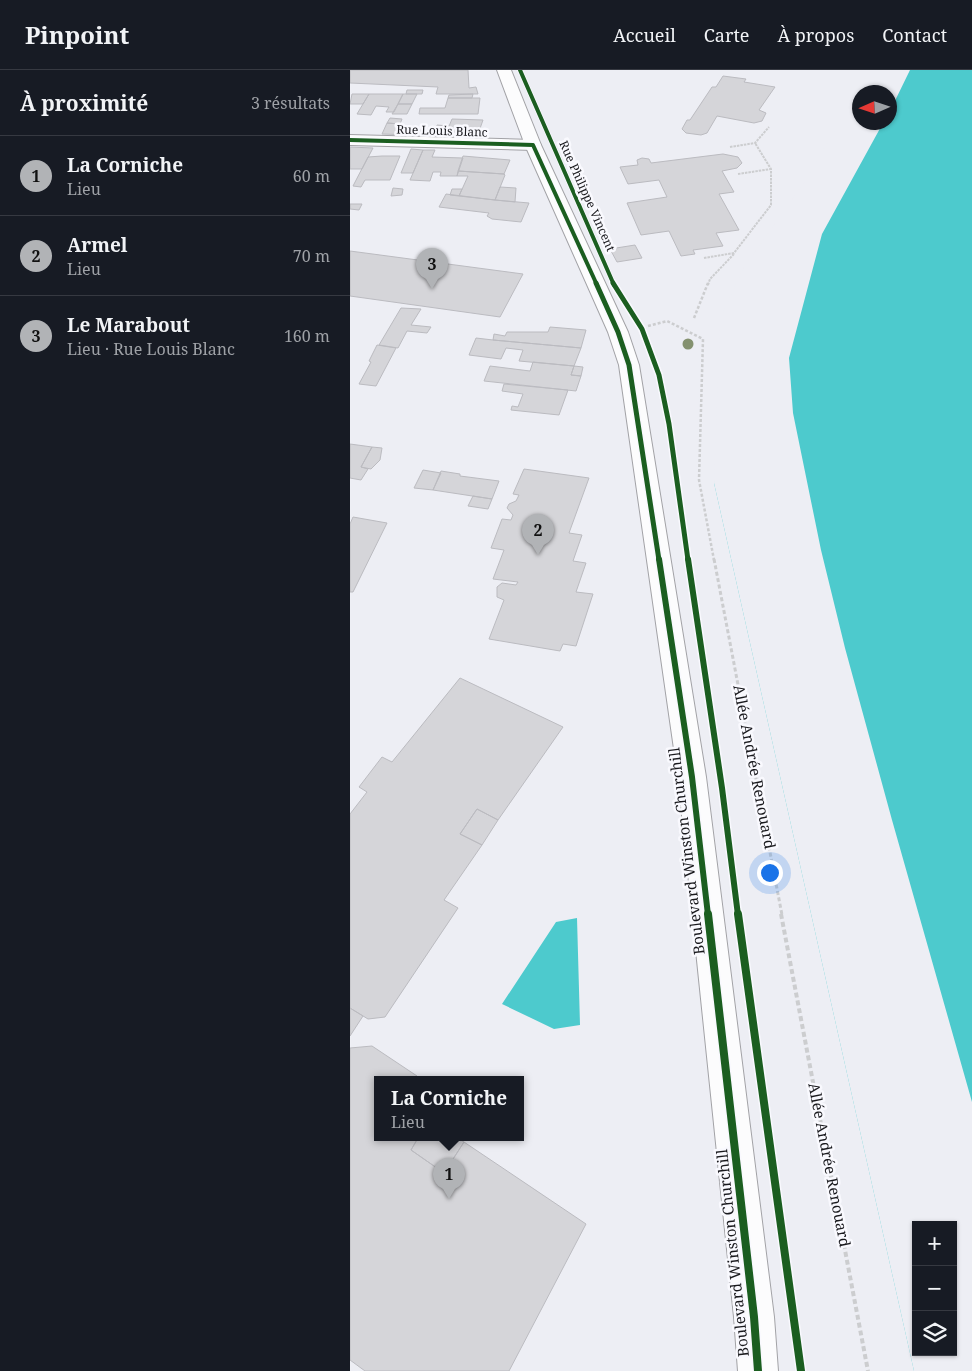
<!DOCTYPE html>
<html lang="fr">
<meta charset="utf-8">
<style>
body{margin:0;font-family:"Noto Serif",serif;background:#20242c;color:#f1f3f6}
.controls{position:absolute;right:15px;bottom:15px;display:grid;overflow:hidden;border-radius:0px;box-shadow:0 1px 4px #0004}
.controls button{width:45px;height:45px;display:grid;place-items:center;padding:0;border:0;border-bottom:1px solid #363941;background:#171b24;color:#f1f3f6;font:25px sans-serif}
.compass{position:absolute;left:502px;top:15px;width:45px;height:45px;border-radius:50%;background:#171b24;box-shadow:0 1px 4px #0004;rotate:267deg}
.you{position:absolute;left:419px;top:802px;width:18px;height:18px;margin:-12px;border:4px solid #fff;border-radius:50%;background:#1a73e8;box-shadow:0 0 0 8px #1a73e833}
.badge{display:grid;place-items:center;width:32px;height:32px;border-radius:50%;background:#b1b3b6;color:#111;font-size:16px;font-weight:700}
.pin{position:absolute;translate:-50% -41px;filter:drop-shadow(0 1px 2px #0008)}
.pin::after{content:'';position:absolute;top:26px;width:18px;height:15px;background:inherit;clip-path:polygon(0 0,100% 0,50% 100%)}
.popup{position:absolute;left:24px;top:1006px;width:150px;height:65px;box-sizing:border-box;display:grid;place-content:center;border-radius:0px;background:#171b24;filter:drop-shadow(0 1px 4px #0005);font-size:16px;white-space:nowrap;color:#9ea1a6}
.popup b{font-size:19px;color:#f1f3f6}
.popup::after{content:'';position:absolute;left:50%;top:100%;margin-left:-10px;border:10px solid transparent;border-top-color:#171b24}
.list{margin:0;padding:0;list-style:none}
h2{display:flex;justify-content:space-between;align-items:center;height:65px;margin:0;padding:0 20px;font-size:21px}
h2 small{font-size:16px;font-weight:400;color:#9ea1a6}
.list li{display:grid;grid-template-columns:32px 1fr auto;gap:15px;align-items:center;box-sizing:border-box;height:80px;padding:0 20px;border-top:1px solid #363941}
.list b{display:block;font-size:19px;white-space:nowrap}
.list p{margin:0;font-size:16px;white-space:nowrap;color:#9ea1a6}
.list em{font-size:16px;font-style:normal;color:#9ea1a6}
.icon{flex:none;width:28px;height:28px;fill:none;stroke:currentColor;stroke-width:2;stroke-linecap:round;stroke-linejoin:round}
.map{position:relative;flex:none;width:622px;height:1301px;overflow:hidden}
header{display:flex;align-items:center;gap:30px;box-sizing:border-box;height:70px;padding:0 25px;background:#171b24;border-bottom:1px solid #363941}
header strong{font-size:24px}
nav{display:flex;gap:28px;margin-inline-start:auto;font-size:18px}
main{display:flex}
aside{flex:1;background:#171b24}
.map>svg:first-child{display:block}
.water{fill:#4dcacd;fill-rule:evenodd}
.pier{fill:#edeef4;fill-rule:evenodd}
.building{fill:#d5d5d9;stroke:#bbbbc0}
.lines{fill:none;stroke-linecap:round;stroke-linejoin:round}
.minor-casing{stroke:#a2a2a6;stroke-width:2}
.tertiary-casing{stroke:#a2a2a6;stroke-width:2}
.path-far3{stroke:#cccdcf;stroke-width:2;stroke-dasharray:2.5 1;stroke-linecap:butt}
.path-far2{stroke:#cccdcf;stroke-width:2.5;stroke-dasharray:3 2;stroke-linecap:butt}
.path-far1{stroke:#cccdcf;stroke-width:3;stroke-dasharray:4 2.5;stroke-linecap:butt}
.path{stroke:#cccdcf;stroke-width:4;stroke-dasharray:5 3;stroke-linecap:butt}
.minor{fill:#fcfcfd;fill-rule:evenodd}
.tertiary{fill:#fcfcfd;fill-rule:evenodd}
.cycleway-far3-casing{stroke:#f9f9fe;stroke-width:5.5}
.cycleway-far2-casing{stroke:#f9f9fe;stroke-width:8}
.cycleway-far1-casing{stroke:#f9f9fe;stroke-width:9}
.cycleway-casing{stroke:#f9f9fe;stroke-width:11}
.cycleway-far3{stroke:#1b5e20;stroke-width:4}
.cycleway-far2{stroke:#1b5e20;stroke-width:5}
.cycleway-far1{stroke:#1b5e20;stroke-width:6}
.cycleway{stroke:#1b5e20;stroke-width:8}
.tree{fill:#84916f}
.labels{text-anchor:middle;stroke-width:5;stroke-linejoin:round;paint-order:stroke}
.far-street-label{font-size:12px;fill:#19191d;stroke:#f9f9fe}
.street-label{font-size:15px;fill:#19191d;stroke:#f9f9fe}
</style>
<header>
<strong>Pinpoint</strong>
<nav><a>Accueil</a><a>Carte</a><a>À propos</a><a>Contact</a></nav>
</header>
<main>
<aside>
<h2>À proximité<small>3 résultats</small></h2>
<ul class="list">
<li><span class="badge">1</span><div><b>La Corniche</b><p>Lieu</p></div><em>60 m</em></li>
<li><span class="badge">2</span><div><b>Armel</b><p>Lieu</p></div><em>70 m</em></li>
<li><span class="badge">3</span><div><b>Le Marabout</b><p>Lieu · Rue Louis Blanc</p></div><em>160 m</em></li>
</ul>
</aside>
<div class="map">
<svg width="622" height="1301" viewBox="0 0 622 1301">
<rect width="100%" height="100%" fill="#edeef4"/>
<!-- water -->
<path class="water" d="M 523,0 L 622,0 L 622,1301 L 564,1301 L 364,413 L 510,52 L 540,52 L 540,22 ZM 566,1155 L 603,1155 L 603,1282 L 566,1282 Z
M 227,848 L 230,955 L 204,959 L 152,934 L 206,852 Z"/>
<!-- pier -->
<path class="pier" d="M 520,0 L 560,0 L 540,41 L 540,22 L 510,22 L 510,52 L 533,53 L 472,164 L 439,288 L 443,343 L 471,480 L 495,578 L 542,750 L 622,1032 L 622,1301 L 564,1301 L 364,413 L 370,259 L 368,258 L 371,247 L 393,199 L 455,111 ZM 566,1155 L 603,1155 L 603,1282 L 566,1282 Z"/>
<!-- building -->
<path class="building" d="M 0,0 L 118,0 L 119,18 L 126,17 L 128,24 L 86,24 L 88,17 L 0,13 Z
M 373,6 L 396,9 L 394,12 L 425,17 L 409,40 L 416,43 L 412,51 L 404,53 L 367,46 L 357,63 L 351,65 L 336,63 L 332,59 L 337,50 L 340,50 L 362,17 L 366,17 Z
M 57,20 L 73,20 L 72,24 L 56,24 Z
M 2,24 L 19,24 L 13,34 L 0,34 Z
M 19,24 L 53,24 L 44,42 L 36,42 L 39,37 L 26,36 L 21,45 L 7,44 Z
M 53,24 L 67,24 L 62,34 L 48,34 Z
M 123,24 L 122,28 L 98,28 L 99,25 Z
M 98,28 L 130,28 L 128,44 L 69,44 L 70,38 L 95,38 Z
M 48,34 L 62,34 L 57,44 L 42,44 Z
M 40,48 L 52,49 L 50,54 L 37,53 Z
M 102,49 L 133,50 L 127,67 L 32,64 L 37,53 L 50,54 L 48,58 L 64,58 L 63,60 L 97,61 Z
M 87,55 L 99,56 L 97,61 L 85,61 Z
M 0,77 L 23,78 L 12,99 L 0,99 Z
M 61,79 L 73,80 L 63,103 L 51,103 Z
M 73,80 L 85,80 L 82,87 L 113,88 L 107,106 L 90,106 L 91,102 L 83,102 L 80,111 L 60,110 Z
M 373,84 L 388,87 L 392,93 L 387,98 L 372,101 L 384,122 L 369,124 L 389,160 L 366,163 L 373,176 L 343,180 L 345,184 L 331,186 L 319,161 L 291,165 L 277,133 L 317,127 L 309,110 L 278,114 L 270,97 L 288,95 L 287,90 L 292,88 L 299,89 L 301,93 Z
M 32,86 L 50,86 L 40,110 L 15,110 L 11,117 L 3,116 L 18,87 Z
M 113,86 L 160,90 L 154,104 L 108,101 Z
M 108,101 L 154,104 L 155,105 L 145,130 L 109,126 L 118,106 L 107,106 Z
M 150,117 L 166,118 L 165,132 L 145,130 Z
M 43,118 L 53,119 L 52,125 L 41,126 Z
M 102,119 L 112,119 L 109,126 L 100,125 Z
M 96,124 L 145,130 L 179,133 L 171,152 L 142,149 L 137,146 L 139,143 L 89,137 Z
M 0,134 L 12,134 L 9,140 L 0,139 Z
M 285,175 L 292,188 L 267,192 L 260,179 Z
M 0,181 L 173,204 L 150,247 L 0,226 Z
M 51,238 L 71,239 L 61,255 L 81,257 L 77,263 L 57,261 L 48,278 L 29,275 Z
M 200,257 L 236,260 L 231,278 L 143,270 L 144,264 L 155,266 L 157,262 L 198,262 Z
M 126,268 L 143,270 L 231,278 L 224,296 L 169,291 L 173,280 L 156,278 L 151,289 L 119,285 Z
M 27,275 L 46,278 L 26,316 L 9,314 L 21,292 L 19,291 Z
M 183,292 L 224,296 L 221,305 L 231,306 L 226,321 L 134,311 L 140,296 L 180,301 Z
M 224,296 L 233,297 L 231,306 L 221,305 Z
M 154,314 L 218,320 L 209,345 L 161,340 L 162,336 L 168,337 L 173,324 L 152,321 Z
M 0,374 L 22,377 L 11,397 L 18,399 L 11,410 L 0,408 Z
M 22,377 L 32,378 L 30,390 L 21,399 L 11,397 Z
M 174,399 L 239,408 L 219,463 L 232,465 L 223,491 L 236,493 L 226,522 L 243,524 L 226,576 L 213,574 L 210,581 L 139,569 L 154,530 L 147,527 L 147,517 L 152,513 L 166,515 L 168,512 L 143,509 L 154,480 L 141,478 L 152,449 L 161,450 L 163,445 L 157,438 L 159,434 L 166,431 L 169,425 L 163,424 Z
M 73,400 L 91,403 L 83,420 L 64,418 Z
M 91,401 L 110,404 L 110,406 L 149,411 L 142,429 L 83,420 Z
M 123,426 L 142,429 L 138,439 L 118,436 Z
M 3,447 L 37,453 L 3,522 L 0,522 L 0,454 Z
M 110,608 L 213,657 L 148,750 L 127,739 L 110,764 L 132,775 L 94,830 L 108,838 L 35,947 L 18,949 L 0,938 L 0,744 L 17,722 L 9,717 L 32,687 L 42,692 Z
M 127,739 L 148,750 L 132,775 L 110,764 Z
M 0,938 L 13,946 L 0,966 Z
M 22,976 L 67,1006 L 64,1010 L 28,1010 L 28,1068 L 68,1068 L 61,1080 L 94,1103 L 114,1072 L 236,1154 L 159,1301 L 15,1301 L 0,1290 L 0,978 Z
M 68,1068 L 107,1068 L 114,1072 L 94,1103 L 61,1080 Z"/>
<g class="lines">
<!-- minor casing -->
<g class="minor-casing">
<path id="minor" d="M 0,65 L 183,70 L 189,72 L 191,75 L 189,78 L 183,80 L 0,75 Z"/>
</g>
<!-- tertiary casing -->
<g class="tertiary-casing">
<path id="tertiary" d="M 147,0 L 161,0 L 191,75 L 278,262 L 289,295 L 356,707 L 424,1247 L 428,1301 L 388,1301 L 384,1247 L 328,707 L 269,295 L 258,262 L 175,75 Z"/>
</g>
<!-- path-far3 -->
<path class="path-far3" d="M 380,77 L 405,73 L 419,57
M 388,104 L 421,99
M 354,188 L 384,183 L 421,135 L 421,99 L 405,73
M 358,215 L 360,209 L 384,184"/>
<!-- path-far2 -->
<path class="path-far2" d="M 344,248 L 358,213
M 298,256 L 317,251 L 353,269 L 349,410 L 364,490"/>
<!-- path-far1 -->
<path class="path-far1" d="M 364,489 L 432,845"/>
<!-- path -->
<path class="path" d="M 431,844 L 518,1301"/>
<!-- minor -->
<use href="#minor" class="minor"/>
<!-- tertiary -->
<use href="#tertiary" class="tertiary"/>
<!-- cycleway-far3 casing -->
<g class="cycleway-far3-casing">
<path id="cycleway-far3" d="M 170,0 L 264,215
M 0,70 L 183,75 L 247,215"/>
</g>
<!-- cycleway-far2 casing -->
<g class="cycleway-far2-casing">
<path id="cycleway-far2" d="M 246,213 L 268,262 L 279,295 L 309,490
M 263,213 L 292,259 L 309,305 L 319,354 L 338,490"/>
</g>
<!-- cycleway-far1 casing -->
<g class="cycleway-far1-casing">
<path id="cycleway-far1" d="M 309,489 L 342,707 L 358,845
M 338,489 L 372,718 L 388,845"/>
</g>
<!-- cycleway casing -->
<g class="cycleway-casing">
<path id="cycleway" d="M 358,844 L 404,1247 L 408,1301
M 388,844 L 451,1301"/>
</g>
<!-- cycleway-far3 -->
<use href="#cycleway-far3" class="cycleway-far3"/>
<!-- cycleway-far2 -->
<use href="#cycleway-far2" class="cycleway-far2"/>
<!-- cycleway-far1 -->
<use href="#cycleway-far1" class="cycleway-far1"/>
<!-- cycleway -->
<use href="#cycleway" class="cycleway"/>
</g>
<!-- trees -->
<circle class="tree" cx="338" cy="274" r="5.5"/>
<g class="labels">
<!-- far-street labels -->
<g class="far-street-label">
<text transform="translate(92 61) rotate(2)" y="4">Rue Louis Blanc</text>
<text transform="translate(237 126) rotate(66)" y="4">Rue Philippe Vincent</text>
</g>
<!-- street labels -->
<g class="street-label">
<text transform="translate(404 697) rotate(79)" y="5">Allée Andrée Renouard</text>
<text transform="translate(337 781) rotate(-97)" y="5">Boulevard Winston Churchill</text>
<text transform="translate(479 1095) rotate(79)" y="5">Allée Andrée Renouard</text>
<text transform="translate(383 1183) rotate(-96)" y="5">Boulevard Winston Churchill</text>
</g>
</g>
</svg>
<div class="controls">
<button>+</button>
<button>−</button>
<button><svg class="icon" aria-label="layers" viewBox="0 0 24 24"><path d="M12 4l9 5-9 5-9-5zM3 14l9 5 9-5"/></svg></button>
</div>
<svg class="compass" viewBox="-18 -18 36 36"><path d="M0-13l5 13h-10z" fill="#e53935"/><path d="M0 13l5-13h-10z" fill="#9ea1a6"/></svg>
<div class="you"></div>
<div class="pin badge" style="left:99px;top:1129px">1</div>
<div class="popup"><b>La Corniche</b>Lieu</div>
<div class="pin badge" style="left:188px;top:485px">2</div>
<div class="pin badge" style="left:82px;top:219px">3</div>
</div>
</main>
